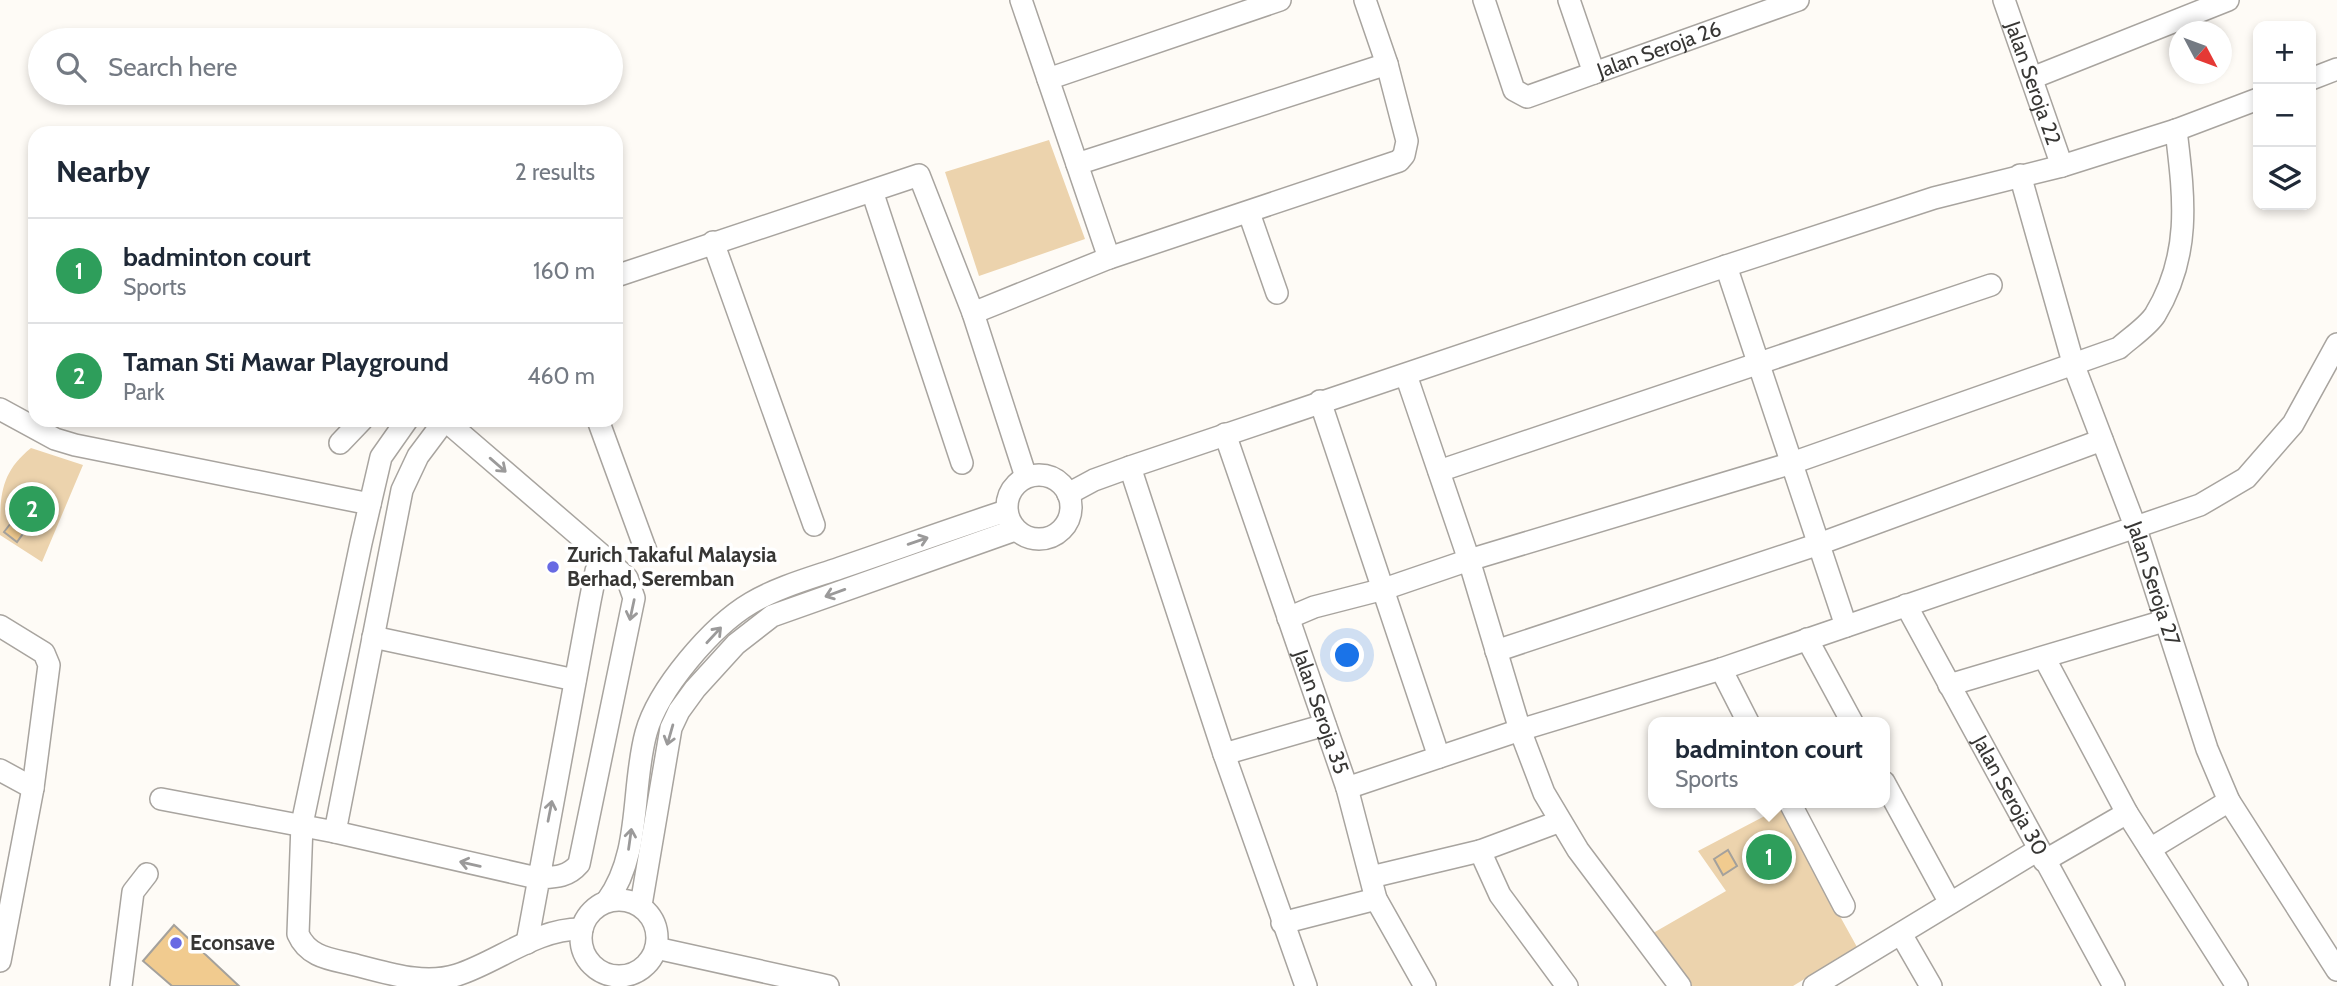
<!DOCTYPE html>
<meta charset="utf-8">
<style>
body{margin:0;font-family:Cabin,sans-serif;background:#f2f2f3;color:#1f2937}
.controls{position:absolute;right:21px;top:21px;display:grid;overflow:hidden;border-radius:14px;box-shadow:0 4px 10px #0003}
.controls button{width:63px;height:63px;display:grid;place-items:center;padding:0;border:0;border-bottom:2px solid #e0e1e3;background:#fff;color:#1f2937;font:35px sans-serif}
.compass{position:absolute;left:2169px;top:21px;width:63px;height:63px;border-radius:50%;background:#fff;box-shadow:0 4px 10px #0003;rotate:131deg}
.you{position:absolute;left:1348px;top:656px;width:24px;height:24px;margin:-18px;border:5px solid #fff;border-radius:50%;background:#1a73e8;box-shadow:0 0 0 10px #1a73e833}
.badge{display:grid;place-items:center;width:46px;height:46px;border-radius:50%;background:#0b8043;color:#fff;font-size:23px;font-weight:700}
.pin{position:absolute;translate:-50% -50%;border:4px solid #fff;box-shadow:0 2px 7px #0006}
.popup{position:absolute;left:1648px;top:717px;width:242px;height:91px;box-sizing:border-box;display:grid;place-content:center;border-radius:14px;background:#fff;filter:drop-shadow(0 2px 5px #0005);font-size:23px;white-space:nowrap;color:#747a83}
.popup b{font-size:26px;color:#1f2937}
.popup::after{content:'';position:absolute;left:50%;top:100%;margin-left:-14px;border:14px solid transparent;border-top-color:#fff}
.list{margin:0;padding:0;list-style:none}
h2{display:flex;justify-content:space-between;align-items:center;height:91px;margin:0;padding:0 28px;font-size:30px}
h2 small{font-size:23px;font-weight:400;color:#747a83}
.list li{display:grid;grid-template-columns:46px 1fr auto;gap:21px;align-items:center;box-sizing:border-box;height:105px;padding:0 28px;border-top:2px solid #e0e1e3}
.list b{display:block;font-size:26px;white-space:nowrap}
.list p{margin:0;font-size:23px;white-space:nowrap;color:#747a83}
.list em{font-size:23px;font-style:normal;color:#747a83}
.icon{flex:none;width:38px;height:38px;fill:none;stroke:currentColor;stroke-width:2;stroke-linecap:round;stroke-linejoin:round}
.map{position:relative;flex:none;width:2337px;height:986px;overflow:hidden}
.search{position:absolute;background:#fff;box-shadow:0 4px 10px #0003;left:28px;top:28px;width:595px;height:77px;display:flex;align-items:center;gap:18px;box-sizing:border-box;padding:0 24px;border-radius:38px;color:#747a83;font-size:26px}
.panel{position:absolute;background:#fff;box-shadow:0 4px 10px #0003;left:28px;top:126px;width:595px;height:301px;border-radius:21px}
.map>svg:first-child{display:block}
.green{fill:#ecd3ad}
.building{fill:#f1cb8f;stroke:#a4a19c;stroke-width:2}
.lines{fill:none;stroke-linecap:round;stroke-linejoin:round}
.minor-casing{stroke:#a8a49f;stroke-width:24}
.minor{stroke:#fff;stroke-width:21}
.oneway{stroke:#9b9a9a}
.poi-dot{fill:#686ae3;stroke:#fff;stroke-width:2.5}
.labels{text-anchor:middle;stroke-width:7;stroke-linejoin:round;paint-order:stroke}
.street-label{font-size:21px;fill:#373634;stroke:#fff}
.poi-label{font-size:21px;font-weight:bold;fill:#373634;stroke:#fff;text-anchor:start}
</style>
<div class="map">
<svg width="2337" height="986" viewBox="0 0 2337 986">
<rect width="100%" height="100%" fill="#fefbf6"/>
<!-- green -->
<path class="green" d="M 1049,140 L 1085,239 L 979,276 L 945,172 Z
M 31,448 L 83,465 L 42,562 L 0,535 C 0,496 0,473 31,448 Z
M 1780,808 L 1857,947 L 1793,986 L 1685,986 L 1648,936 L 1726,891 L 1698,851 Z"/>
<!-- building -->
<path class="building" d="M 14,519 L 27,528 L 17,542 L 4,532 Z
M 1728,850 L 1737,866 L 1723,875 L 1714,859 Z
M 174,925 L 239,986 L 172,986 L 143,961 Z"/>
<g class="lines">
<!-- minor casing -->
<g class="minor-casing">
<g id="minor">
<path d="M 1021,0 L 1109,258"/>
<path id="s1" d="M 1484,0 L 1514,90 L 1527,97 L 1798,0"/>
<path d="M 1569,0 L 1594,73"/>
<path id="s2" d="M 2004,0 L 2062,166"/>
<path d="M 2032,78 L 2228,0"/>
<path d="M 1048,79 L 1280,0"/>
<path d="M 2311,79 L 2337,69"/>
<path d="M 1077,164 L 1387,64"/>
<path id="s3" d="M 2020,175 L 2074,366 L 2135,526 L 2207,749 L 2229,801 L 2337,970"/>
<path d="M 872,191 L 962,463"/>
<path d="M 1249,213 L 1277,293"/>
<path d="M 713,242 L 814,525"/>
<path d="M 1726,266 L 1846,626"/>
<path d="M 616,276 L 919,175 L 973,313 L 1026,477"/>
<path d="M 973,313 L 1109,258 L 1399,161 L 1404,155 L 1407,141 L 1387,64 L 1365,0"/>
<path d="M 1406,375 L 1469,560 L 1520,730 L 1544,793 L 1578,850 L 1680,986"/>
<path d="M 1320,401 L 1439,757"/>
<path d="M 0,409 L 55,439 L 75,445 L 370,504"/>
<path d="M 407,420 L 381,457 L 361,543 L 302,824 L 298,934 C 308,957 330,959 351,964 C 385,972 422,986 457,975 C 498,962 537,928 582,929"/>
<path d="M 598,420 L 646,551"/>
<path d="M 446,421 L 604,557"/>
<path id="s4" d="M 1225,434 L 1347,788 L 1376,899 L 1425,986"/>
<path d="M 340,443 L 362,420"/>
<path d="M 1130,467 L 1224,754 L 1306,986"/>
<path d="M 1439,471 L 1991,285"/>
<circle cx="1039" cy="507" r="32"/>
<path d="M 1068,494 L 1094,480 L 1130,467 L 1726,266 L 1934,198 L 2062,166 L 2176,130 L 2258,99"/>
<path id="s5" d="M 1906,605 L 2114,986"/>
<path d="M 1288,618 L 1314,607 L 1384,589 L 1469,560 L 1792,463 L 2119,348 C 2130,338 2147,327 2155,315 C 2192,254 2184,197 2176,130"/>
<path d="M 0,626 L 44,653 L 49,665 L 33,788 L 0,961"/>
<path d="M 373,637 L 575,680"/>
<path d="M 1807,639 L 1852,722"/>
<path d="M 1496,651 L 1819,544 L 2102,440"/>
<path d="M 2045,659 L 2127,813 L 2237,986"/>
<path d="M 1721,669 L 1748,722"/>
<path d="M 1949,685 L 2164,621"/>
<path d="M 1224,754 L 1325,725"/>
<path d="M 0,770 L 33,788"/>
<path d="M 1884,782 L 1950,903"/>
<path d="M 1347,788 L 1520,730 L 1721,669 L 2200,505 L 2246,478 L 2293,424 L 2337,344"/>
<path d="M 161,799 L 335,832 L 402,490 L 418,456 L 445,420"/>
<path d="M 1790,803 L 1844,906"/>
<path d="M 335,832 L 537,878 C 554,877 567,878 579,864 L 634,598 L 627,578 L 604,557 L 596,571 L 590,601 L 527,943"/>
<path d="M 2150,849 L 2229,801"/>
<path d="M 1480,851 L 1500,895 L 1567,986"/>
<path d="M 2044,861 L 2127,813"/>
<path d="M 1371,877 L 1480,851 L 1558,822"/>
<circle cx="619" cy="938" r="38"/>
<path d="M 607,901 C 642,853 631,788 646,733 C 658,689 712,626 751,603 C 778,587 811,578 840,568 C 896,549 951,529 1006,511"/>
<path d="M 641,905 L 671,728 L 679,711 L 695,689 L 736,644 L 772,616 L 1015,530"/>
<path d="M 1282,923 L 1376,899"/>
<path d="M 1901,934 L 1931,986"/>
<path d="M 656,948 L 828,986"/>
<path d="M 121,986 L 133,892 L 147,874"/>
<path d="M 1814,986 L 2038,850"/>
</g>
</g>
<!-- minor -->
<use href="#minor" class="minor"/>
</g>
<!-- one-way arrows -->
<defs><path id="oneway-shaft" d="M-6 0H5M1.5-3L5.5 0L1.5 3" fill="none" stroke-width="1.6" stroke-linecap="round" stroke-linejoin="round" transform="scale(1.75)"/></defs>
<g class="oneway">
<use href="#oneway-shaft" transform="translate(498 465) rotate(41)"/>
<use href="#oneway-shaft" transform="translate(918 541) rotate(-19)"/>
<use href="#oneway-shaft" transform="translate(835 593) rotate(160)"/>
<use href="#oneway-shaft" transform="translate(632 610) rotate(102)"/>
<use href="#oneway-shaft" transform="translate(714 635) rotate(-47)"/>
<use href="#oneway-shaft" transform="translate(670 735) rotate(106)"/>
<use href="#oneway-shaft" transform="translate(550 811) rotate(-79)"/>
<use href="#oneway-shaft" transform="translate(630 839) rotate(-82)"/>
<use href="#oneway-shaft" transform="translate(470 864) rotate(-167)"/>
</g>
<!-- markers -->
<g class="poi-dot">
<circle cx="553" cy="567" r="7"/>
<circle cx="176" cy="943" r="7"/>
</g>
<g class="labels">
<!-- street labels -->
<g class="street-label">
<text dy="7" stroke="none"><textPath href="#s1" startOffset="250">Jalan Seroja 26</textPath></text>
<text dy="7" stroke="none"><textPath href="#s2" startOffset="88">Jalan Seroja 22</textPath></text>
<text dy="7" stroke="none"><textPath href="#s3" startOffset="430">Jalan Seroja 27</textPath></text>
<text dy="7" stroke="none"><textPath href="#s4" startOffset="294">Jalan Seroja 35</textPath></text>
<text dy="7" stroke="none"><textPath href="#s5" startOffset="217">Jalan Seroja 30</textPath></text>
</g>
<!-- poi labels -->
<g class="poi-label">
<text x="567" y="562">Zurich Takaful Malaysia<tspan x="567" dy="24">Berhad, Seremban</tspan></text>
<text x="190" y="950">Econsave</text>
</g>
</g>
</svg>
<div class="controls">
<button>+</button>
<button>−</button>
<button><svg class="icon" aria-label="layers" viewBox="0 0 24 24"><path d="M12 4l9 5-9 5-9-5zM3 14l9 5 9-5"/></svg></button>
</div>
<svg class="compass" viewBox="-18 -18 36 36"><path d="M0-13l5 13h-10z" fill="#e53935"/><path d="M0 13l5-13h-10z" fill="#747a83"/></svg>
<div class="you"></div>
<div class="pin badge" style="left:1769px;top:857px;background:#2e9e5b">1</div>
<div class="popup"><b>badminton court</b>Sports</div>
<div class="pin badge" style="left:32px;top:509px;background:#2e9e5b">2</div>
<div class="search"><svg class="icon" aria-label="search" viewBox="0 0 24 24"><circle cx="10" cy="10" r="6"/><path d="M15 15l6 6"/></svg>Search here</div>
<section class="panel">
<h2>Nearby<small>2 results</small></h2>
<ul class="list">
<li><span class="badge" style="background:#2e9e5b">1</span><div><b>badminton court</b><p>Sports</p></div><em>160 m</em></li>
<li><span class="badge" style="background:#2e9e5b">2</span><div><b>Taman Sti Mawar Playground</b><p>Park</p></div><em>460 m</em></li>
</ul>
</section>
</div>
